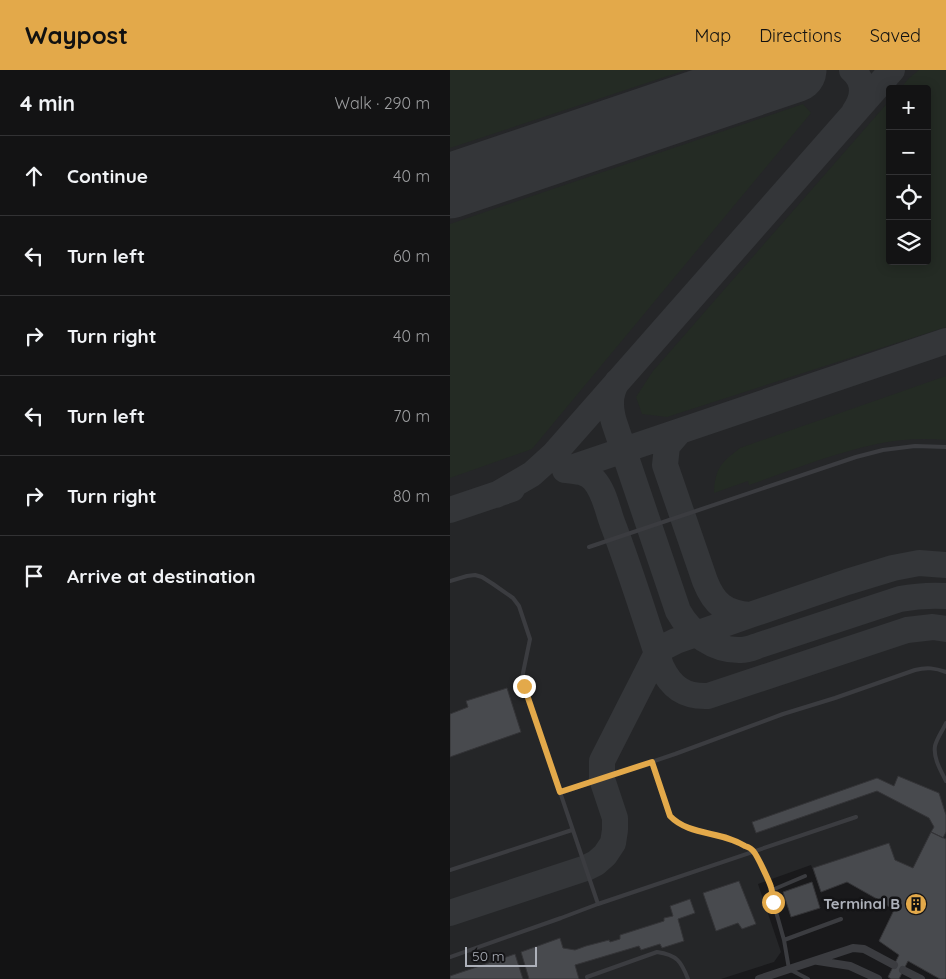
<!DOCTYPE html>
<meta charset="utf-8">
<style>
body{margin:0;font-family:Quicksand,sans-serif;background:#202022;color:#f1f3f6}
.controls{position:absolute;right:15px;top:15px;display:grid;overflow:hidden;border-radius:5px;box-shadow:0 2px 12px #0003}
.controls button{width:45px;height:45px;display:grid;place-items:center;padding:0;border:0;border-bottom:1px solid #323234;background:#131314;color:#f1f3f6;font:25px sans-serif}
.scale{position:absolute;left:15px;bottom:12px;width:72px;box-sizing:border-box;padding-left:5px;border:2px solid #adb1ba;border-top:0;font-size:14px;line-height:18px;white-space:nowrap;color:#adb1ba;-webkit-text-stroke:4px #141416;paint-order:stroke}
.stop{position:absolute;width:15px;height:15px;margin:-11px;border:4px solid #e3a94a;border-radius:50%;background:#fff}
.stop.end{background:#e3a94a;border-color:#fff;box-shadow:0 1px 5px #0008}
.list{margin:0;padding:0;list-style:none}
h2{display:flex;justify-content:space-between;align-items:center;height:65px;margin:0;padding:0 20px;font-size:21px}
h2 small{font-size:16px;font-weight:400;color:#9d9ea0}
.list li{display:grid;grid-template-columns:32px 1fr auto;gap:15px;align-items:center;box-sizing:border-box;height:80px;padding:0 20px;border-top:1px solid #323234}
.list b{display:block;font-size:19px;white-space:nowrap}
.list em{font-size:16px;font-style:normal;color:#9d9ea0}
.icon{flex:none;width:28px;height:28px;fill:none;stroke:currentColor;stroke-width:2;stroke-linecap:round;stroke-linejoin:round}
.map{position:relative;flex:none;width:496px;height:909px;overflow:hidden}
header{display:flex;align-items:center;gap:30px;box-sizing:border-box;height:70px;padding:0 25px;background:#e3a94a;color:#111}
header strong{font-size:24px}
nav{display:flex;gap:28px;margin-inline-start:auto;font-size:18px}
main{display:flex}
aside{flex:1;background:#131314}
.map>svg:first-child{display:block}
.built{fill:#252628;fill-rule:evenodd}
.green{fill:#242b24}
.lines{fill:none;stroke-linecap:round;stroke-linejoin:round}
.taxiway{stroke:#343639;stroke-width:26}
.runway{stroke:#343639;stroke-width:65}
.building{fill:#484a4e;stroke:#343437}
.service{stroke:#3b3c40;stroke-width:4}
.minor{stroke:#3b3c40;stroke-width:8}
.route{stroke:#e3a94a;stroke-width:6}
.labels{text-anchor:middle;stroke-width:5;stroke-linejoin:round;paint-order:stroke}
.poi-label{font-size:15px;font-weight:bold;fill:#adb1ba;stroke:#141416;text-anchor:end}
</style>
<header>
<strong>Waypost</strong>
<nav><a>Map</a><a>Directions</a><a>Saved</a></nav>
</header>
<main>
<aside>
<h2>4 min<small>Walk · 290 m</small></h2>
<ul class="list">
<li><svg class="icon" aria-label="ahead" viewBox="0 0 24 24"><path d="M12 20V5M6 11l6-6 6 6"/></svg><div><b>Continue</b></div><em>40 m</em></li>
<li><svg class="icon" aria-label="left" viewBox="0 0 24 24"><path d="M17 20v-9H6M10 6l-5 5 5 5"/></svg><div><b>Turn left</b></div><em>60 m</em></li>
<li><svg class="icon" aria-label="right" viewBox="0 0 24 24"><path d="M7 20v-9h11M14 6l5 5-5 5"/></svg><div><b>Turn right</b></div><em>40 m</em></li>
<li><svg class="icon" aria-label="left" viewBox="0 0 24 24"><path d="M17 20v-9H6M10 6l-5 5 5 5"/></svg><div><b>Turn left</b></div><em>70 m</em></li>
<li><svg class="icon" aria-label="right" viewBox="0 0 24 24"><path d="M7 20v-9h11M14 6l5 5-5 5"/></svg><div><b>Turn right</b></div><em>80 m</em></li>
<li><svg class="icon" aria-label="arrive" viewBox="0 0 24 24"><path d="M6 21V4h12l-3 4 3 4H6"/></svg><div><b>Arrive at destination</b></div></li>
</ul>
</aside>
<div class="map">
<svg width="496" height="909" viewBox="0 0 496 909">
<rect width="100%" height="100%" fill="#19191b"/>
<!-- built -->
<path class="built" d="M 0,0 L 496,0 L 496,909 L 490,909 L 482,905 L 458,891 L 429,871 L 444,840 L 427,829 L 397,812 L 371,822 L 361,795 L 308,814 L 331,882 L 324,892 L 271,909 L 0,909 ZM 440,19 L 477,19 L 477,191 L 440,191 Z"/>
<!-- green -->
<path class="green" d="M 0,0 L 236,0 L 0,78 Z
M 469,0 L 496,0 L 496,257 L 217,347 L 192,344 L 186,327 L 203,301 L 440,30 L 440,191 L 477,191 L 477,19 L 450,19 L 459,8 Z
M 353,34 L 361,43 L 82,379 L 0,408 L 0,154 Z
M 496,306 L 496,370 C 473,368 450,369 427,374 C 384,383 342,400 299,415 L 298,411 L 264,423 C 265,398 271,393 290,378 Z"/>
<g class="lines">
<!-- taxiway -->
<path class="taxiway" d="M 402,0 C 416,12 414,28 404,42
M 167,312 C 159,325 160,338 164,352 L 228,541 C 240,563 264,581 291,580 C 298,580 304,577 310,575 L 450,529 C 466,526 480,525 496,526
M 229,362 L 217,376 L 215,395 L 255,511 C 264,534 275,543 300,545 L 397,512 L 443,498 L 469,493 L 496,495
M 115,400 L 496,271
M 116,400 C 127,401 137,402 144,410 C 154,421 157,438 162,452 C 180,499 195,548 211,596 C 221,617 234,627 258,626 L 457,560 L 483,557 L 496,559
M 46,425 L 82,404 L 104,384 L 442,0
M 0,440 L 62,419
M 0,843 L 136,798 L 146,793 L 155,785 L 163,773 L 165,760 L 165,748 L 152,709 L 152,691 L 207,583 L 216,576 L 226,571 L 300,545"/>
<!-- runway -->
<path class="runway" d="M 0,116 L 344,0"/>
</g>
<!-- building -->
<path class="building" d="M 57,618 L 71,662 L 0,687 L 0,644 L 18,637 L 16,631 Z
M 448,706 L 489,723 L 496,745 L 496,762 L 493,768 L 481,762 L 484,757 L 479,748 L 427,721 L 306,763 L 302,752 L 427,708 L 444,716 Z
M 481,762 L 496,769 L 496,909 L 490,909 L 458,891 L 449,909 L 441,909 L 438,907 L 449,885 L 429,871 L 444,840 L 427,829 L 397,812 L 371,822 L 363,798 L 439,773 L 445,790 L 463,798 Z
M 289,811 L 306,854 L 292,859 L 288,853 L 266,861 L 253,823 Z
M 362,812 L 370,838 L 341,847 L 333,822 Z
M 240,829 L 245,843 L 228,849 L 234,871 L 212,878 L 210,874 L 191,880 L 189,876 L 125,895 L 129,909 L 79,909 L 71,882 L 110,868 L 113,878 L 125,880 L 136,876 L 159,870 L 160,872 L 170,869 L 170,865 L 214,851 L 214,848 L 223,846 L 220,836 Z
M 65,884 L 73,909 L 0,909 L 0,906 Z"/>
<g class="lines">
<!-- service -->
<path class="service" d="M 139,477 L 406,387 L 433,380 L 465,376 L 496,377
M 0,511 L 17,506 L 25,505 L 32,507 L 43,514 L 63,528 L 69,536 L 80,569 L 73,603 L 74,616 L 148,834
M 496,653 C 493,660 487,668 485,676 C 483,688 491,701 496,711
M 202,692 L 219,745 L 225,751 L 234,756 L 288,772 L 304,781 L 319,810 L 322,820
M 110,723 L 225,684 L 333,644 L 385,628 L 465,600 C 477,597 485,598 496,602
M 0,800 L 122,760
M 355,806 L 322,820 L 321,824 L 334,870 L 339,899 L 358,909
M 334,870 L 391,849
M 0,887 L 111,848 L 148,834 L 406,747
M 137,907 L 207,882 C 227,885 231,891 238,909"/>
<!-- minor -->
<path class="minor" d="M 368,891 L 400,896 L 428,909
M 453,900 L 471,909
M 309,909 L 403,878 L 414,879 L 444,895"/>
</g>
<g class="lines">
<!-- route -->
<path class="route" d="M 74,616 L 110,722 L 202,692 L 220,746 C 239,766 272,761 295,776 C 298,777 302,779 304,782 C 308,787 319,811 321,817 C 323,822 321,827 323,832"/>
</g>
<!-- icons -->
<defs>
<g id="building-disc" transform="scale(1.125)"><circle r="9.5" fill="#e3a94a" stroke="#141416"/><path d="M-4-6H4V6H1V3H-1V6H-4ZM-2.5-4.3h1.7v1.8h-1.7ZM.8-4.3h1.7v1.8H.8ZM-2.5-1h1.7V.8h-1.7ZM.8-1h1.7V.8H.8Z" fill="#111"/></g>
</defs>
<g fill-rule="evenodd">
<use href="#building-disc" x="466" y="834"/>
</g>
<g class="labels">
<!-- poi labels -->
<g class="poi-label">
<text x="450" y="839">Terminal B</text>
</g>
</g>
</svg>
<div class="controls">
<button>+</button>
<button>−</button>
<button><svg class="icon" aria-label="locate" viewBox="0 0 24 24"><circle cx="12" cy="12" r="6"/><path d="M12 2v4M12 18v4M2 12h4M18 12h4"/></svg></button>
<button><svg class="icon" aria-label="layers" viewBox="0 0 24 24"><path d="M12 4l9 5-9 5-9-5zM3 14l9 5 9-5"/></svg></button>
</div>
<div class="scale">50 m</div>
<div class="stop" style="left:323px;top:832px"></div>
<div class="stop end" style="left:74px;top:616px"></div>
</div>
</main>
